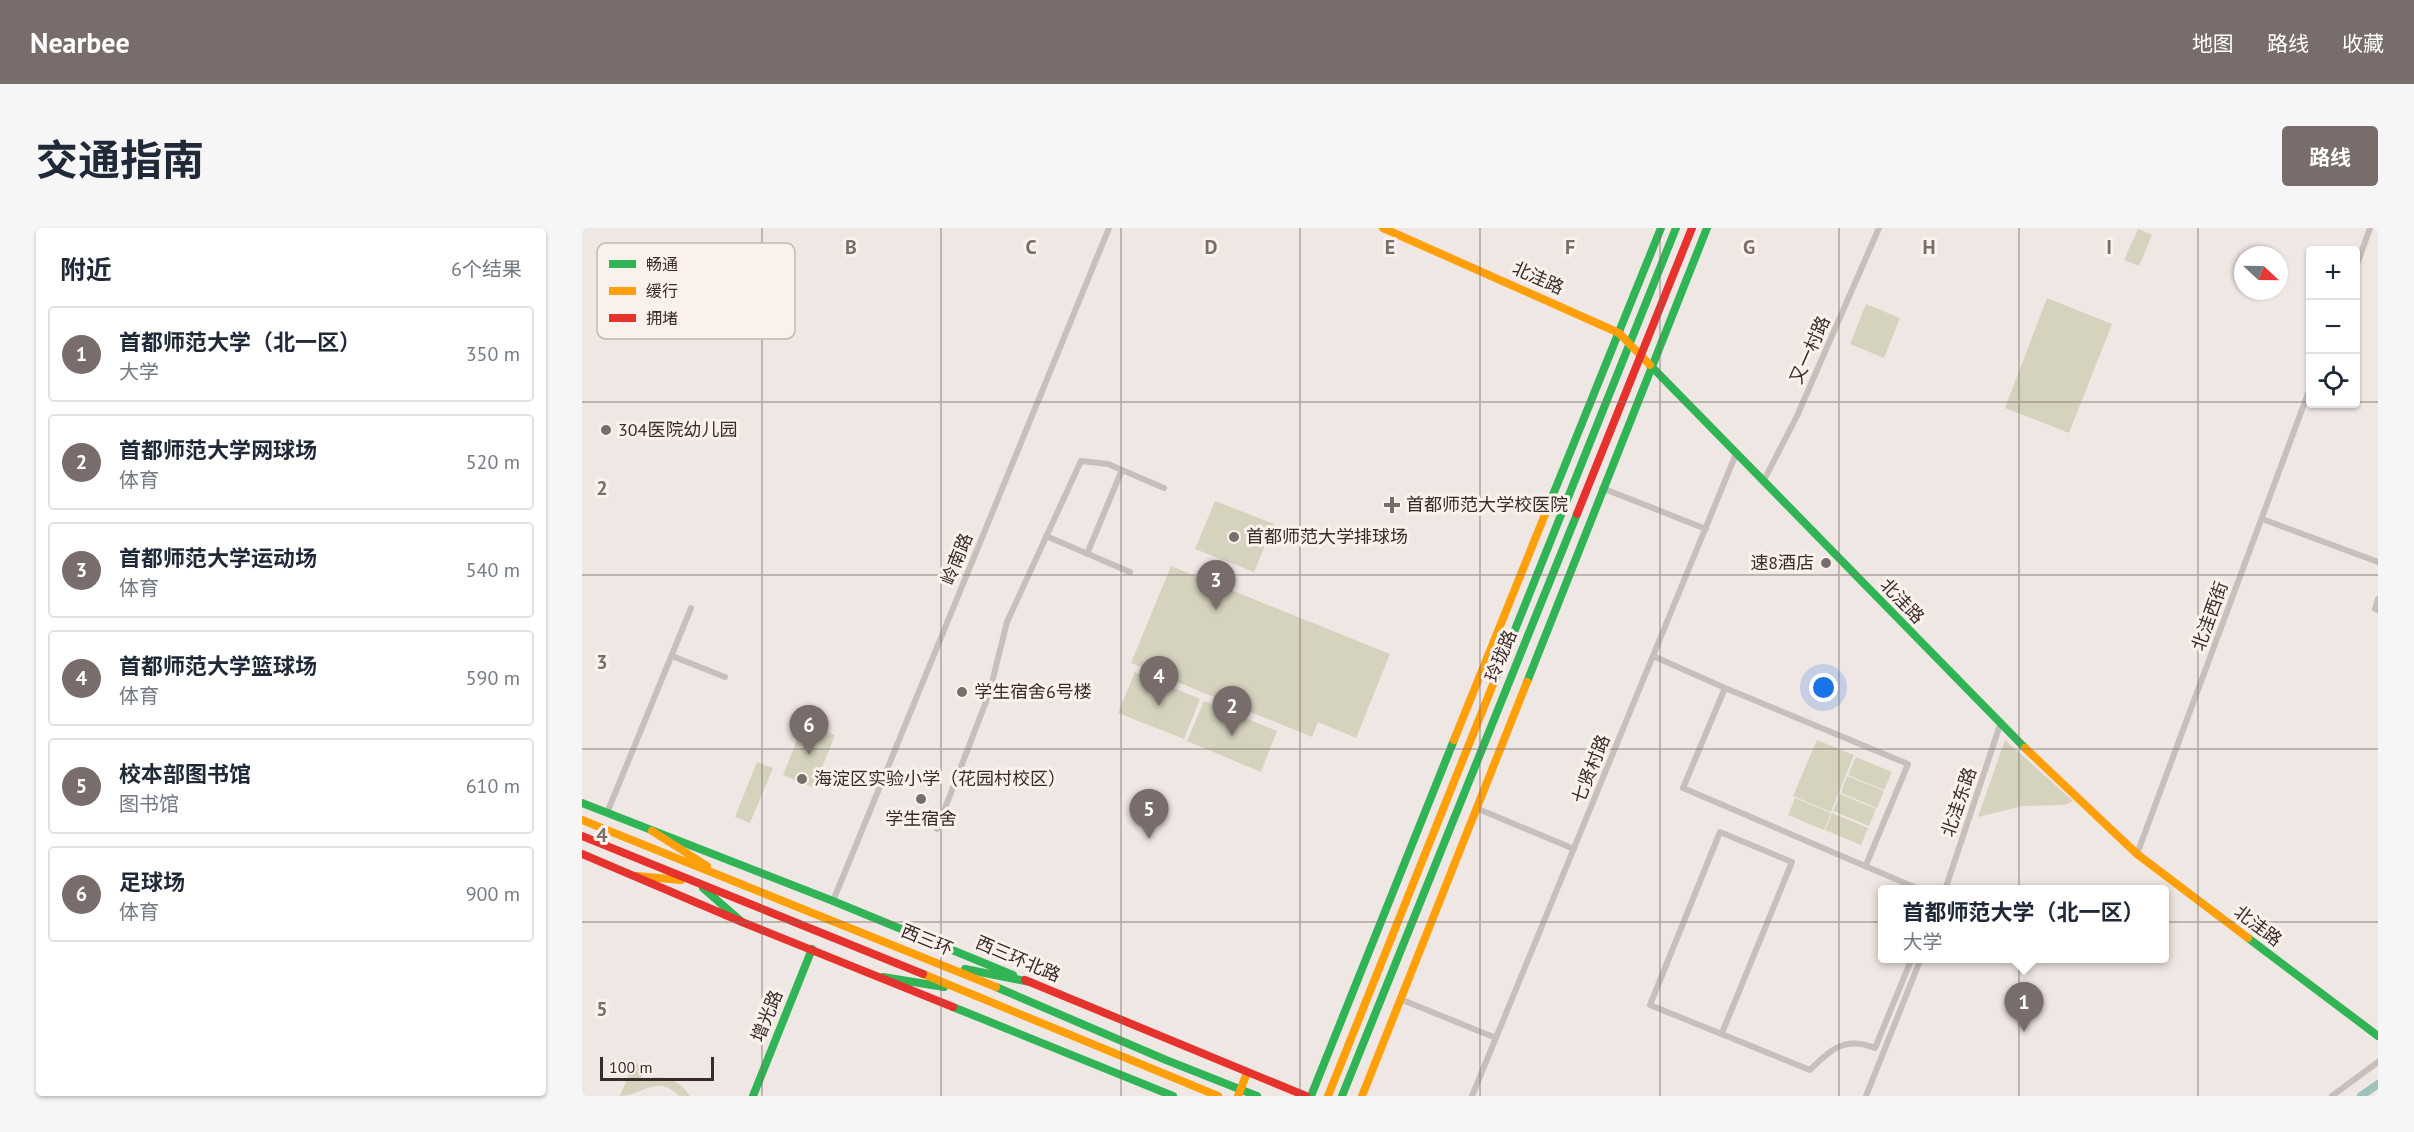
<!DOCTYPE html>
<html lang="zh">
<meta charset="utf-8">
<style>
body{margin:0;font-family:"PT Sans","Noto Sans SC",sans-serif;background:#f6f6f7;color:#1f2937}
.controls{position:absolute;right:18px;top:18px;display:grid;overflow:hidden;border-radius:6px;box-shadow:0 2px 4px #0004}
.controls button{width:54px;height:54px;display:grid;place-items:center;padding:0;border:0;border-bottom:2px solid #e0e1e3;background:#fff;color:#1f2937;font:30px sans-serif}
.compass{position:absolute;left:1652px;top:18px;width:54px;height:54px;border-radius:50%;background:#fff;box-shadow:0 2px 4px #0004;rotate:112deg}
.scale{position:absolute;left:18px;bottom:15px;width:114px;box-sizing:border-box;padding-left:6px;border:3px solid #3a2b2a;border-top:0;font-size:16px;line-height:21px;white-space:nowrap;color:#3a2b2a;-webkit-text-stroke:4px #fbf1ec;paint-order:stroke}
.you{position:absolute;left:1242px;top:460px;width:21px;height:21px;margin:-15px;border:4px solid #fff;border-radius:50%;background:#1a73e8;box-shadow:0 0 0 9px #1a73e833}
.badge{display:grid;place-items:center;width:39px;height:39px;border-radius:50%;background:#796d6b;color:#fff;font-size:20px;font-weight:700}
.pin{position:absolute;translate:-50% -50px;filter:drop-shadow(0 2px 3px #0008)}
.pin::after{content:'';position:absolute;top:32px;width:21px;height:18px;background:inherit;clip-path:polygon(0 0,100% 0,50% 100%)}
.popup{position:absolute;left:1296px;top:657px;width:291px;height:78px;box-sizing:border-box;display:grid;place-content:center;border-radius:6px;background:#fff;filter:drop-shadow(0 2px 4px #0005);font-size:20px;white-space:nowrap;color:#747a83}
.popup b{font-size:22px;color:#1f2937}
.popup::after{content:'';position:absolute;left:50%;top:100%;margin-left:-12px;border:12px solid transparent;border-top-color:#fff}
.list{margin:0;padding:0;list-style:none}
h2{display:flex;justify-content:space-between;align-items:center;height:78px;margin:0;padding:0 24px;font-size:26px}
h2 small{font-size:20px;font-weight:400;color:#747a83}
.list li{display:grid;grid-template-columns:39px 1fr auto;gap:18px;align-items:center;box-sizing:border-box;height:96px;margin:0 12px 12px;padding:0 12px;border:2px solid #e0e1e3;border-radius:6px}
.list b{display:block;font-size:22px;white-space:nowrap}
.list p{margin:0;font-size:20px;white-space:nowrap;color:#747a83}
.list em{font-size:20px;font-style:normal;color:#747a83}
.icon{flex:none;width:33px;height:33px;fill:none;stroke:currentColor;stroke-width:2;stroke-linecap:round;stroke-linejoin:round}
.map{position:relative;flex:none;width:1796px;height:868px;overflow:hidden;border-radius:6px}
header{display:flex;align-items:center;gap:36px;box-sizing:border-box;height:84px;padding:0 30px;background:#796d6b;color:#fff}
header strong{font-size:28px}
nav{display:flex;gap:33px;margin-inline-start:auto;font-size:21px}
.intro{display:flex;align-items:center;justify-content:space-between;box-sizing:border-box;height:144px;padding:0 36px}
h1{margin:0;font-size:42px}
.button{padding:15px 27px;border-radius:6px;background:#796d6b;color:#fff;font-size:21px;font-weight:700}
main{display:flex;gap:36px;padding:0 36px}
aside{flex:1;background:#fff;border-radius:6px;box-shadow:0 2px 4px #0004}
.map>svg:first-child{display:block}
.green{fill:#d5d3be}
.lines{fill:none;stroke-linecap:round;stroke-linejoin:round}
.canal{stroke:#9fc2b9;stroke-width:8}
.street{stroke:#c8bfbc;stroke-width:6}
.fast{stroke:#30b455;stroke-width:8}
.slow{stroke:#ff9f0a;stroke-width:8}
.jam{stroke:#e5322d;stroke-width:8}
.grid{fill:none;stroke:#796d6b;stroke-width:1.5;stroke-opacity:0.55}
.poi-dot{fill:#796d6b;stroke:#fbf1ec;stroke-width:2}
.labels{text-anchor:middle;stroke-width:6;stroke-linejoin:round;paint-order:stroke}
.street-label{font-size:18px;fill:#3a2b2a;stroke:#fbf1ec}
.poi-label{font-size:18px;fill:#3a2b2a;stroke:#fbf1ec;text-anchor:start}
.key{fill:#fbf1ec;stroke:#c1b6b2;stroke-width:1.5}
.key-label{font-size:16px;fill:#3a2b2a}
.grid-label{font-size:20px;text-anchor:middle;font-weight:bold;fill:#796d6b;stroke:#fbf1ec;stroke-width:6;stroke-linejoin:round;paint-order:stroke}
</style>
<header>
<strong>Nearbee</strong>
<nav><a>地图</a><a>路线</a><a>收藏</a></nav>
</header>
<div class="intro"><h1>交通指南</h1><a class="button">路线</a></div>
<main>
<aside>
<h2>附近<small>6个结果</small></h2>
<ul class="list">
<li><span class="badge">1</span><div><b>首都师范大学（北一区）</b><p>大学</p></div><em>350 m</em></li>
<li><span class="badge">2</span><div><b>首都师范大学网球场</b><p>体育</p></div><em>520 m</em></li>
<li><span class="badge">3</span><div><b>首都师范大学运动场</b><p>体育</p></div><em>540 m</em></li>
<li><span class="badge">4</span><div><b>首都师范大学篮球场</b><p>体育</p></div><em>590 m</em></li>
<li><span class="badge">5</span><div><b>校本部图书馆</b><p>图书馆</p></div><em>610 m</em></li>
<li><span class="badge">6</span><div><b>足球场</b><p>体育</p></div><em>900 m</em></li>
</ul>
</aside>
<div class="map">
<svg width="1796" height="868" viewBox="0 0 1796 868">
<rect width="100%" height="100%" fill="#efe7e4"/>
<!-- green -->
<path class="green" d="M 1556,1 L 1570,7 L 1557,38 L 1542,32 Z
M 1465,70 L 1530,96 L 1487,205 L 1423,180 Z
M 1284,76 L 1318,90 L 1302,130 L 1268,116 Z
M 633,273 L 692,296 L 672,344 L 613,321 Z
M 589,338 L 808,426 L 774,510 L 736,494 L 730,509 L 549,435 Z
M 553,444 L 618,471 L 602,511 L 536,485 Z
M 622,473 L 695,503 L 679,544 L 605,513 Z
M 222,495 L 253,507 L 232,560 L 201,547 Z
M 1235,512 L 1272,527 L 1249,584 L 1211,568 Z
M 1423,512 L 1491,573 L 1483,577 L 1441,578 L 1396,589 Z
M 1274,529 L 1310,544 L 1302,562 L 1266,547 Z
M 175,534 L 191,540 L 168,595 L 153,589 Z
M 1265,548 L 1302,563 L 1295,580 L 1259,565 Z
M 1258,566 L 1294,581 L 1287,598 L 1251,583 Z
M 1213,570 L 1249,585 L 1242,602 L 1206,587 Z
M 1250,585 L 1286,600 L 1279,617 L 1243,602 Z
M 52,834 L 63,838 L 58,852 C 78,846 96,849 108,868 L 97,868 C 74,845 61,868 38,868 Z"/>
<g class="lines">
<!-- canal -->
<path class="canal" d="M 1779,868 L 1796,856"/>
<!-- street -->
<path class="street" d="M 1774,39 L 1788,0
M 1181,254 L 1215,188 L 1297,0
M 1020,260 L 1124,301
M 1680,291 L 1796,334
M 464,308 L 548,344
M 505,326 L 540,242
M 1796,371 L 1793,381 L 1796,382
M 90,428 L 143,449
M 1071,428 L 1143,460
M 894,580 L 992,621
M 25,585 L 109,380
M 355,601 L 407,466 L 425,394 L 499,233 L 526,236 L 582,260
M 1555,626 L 1728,160
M 1284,637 L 1326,536 L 1143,460 L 1101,560 L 1332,659 L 1331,662
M 1363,662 L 1418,497
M 251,673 L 527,0
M 818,771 L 914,810
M 1140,805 L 1210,634 L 1138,604 L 1068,777 L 1228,842 C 1249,821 1263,808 1293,820 L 1330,730
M 890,868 L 1154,226
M 1284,868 L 1339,730
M 1750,868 L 1796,834"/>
<!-- fast -->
<path class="fast" d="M 1068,137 L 1443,520
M 964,284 L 1079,0
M 912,454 L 1094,0
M 945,454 L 1125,0
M 0,575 L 251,673 L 431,747
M 121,660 L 160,694
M 1666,710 L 1796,808
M 383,741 L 448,754
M 301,749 L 362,759
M 414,759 L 584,832 L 675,868
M 371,779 L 591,868
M 171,868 L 230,721
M 729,868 L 872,512
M 760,868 L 995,286"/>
<!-- slow -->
<path class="slow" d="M 801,0 L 1037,105 L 1068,137
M 872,512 L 964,284
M 1443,520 L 1555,626 L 1666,710
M 0,592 L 414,759
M 70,603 L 125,638
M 55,648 L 99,652
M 341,746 L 636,868
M 656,868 L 665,845
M 746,868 L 912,454
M 780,868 L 945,454"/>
<!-- jam -->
<path class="jam" d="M 995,286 L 1110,0
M 0,608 L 341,746
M 0,626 L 160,694 L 371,779
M 443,752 L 724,868"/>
</g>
<!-- grid -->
<path class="grid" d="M 180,0 L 180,868M 359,0 L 359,868M 539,0 L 539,868M 718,0 L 718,868M 898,0 L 898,868M 1078,0 L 1078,868M 1257,0 L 1257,868M 1437,0 L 1437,868M 1616,0 L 1616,868M 0,174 L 1728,174M 1774,174 L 1796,174M 0,347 L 1796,347M 0,521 L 1796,521M 0,694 L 1796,694"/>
<!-- markers -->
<g class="poi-dot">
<circle cx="24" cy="202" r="6"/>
<path d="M807 268h6v6h6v6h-6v6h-6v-6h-6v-6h6z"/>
<circle cx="652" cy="309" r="6"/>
<circle cx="1244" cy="335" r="6"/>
<circle cx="380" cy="464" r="6"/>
<circle cx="220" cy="551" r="6"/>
<circle cx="339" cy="571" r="6"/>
</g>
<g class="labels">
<!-- street labels -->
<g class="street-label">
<text transform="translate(956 50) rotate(24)" y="6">北洼路</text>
<text transform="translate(1228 122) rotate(-66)" y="6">又一村路</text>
<text transform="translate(375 331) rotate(-68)" y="6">岭南路</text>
<text transform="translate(1320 373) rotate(46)" y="6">北洼路</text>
<text transform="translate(1628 388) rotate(-70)" y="6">北洼西街</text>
<text transform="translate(919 428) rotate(-68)" y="6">玲珑路</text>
<text transform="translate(1009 541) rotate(-68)" y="6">七贤村路</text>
<text transform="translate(1377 574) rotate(-71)" y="6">北洼东路</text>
<text transform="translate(1676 698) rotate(37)" y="6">北洼路</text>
<text transform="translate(345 712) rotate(22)" y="6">西三环</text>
<text transform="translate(436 731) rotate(23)" y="6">西三环北路</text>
<text transform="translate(185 788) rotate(-68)" y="6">增光路</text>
</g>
<!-- poi labels -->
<g class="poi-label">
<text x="36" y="208">304医院幼儿园</text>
<text x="824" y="283">首都师范大学校医院</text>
<text x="664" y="315">首都师范大学排球场</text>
<text x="1232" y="341" text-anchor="end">速8酒店</text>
<text x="392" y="470">学生宿舍6号楼</text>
<text x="232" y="557">海淀区实验小学（花园村校区）</text>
<text x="339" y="597" text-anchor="middle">学生宿舍</text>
</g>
</g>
<!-- legend -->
<rect x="15" y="15" width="198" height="96" rx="9" class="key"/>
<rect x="27" y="32" width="27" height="8" fill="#30b455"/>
<rect x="27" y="59" width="27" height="8" fill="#ff9f0a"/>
<rect x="27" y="86" width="27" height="8" fill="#e5322d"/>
<g class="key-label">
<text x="64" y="42">畅通</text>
<text x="64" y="69">缓行</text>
<text x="64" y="96">拥堵</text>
</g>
<g class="grid-label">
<text x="269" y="26">B</text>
<text x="449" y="26">C</text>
<text x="629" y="26">D</text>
<text x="808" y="26">E</text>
<text x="988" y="26">F</text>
<text x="1167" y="26">G</text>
<text x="1347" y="26">H</text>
<text x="1527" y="26">I</text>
<text x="20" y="267">2</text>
<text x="20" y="441">3</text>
<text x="20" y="614">4</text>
<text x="20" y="788">5</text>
</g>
</svg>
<div class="controls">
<button>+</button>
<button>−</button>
<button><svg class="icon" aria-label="locate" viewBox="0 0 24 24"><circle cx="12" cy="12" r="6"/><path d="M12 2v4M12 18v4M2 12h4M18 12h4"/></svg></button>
</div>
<svg class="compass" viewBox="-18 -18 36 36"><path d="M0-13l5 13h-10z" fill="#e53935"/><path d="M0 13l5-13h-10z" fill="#747a83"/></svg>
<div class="scale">100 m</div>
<div class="you"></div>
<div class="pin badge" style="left:1442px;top:804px">1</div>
<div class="popup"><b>首都师范大学（北一区）</b>大学</div>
<div class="pin badge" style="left:650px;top:508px">2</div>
<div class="pin badge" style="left:634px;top:382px">3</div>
<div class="pin badge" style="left:577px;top:478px">4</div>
<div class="pin badge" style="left:567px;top:611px">5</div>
<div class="pin badge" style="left:227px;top:527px">6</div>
</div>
</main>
